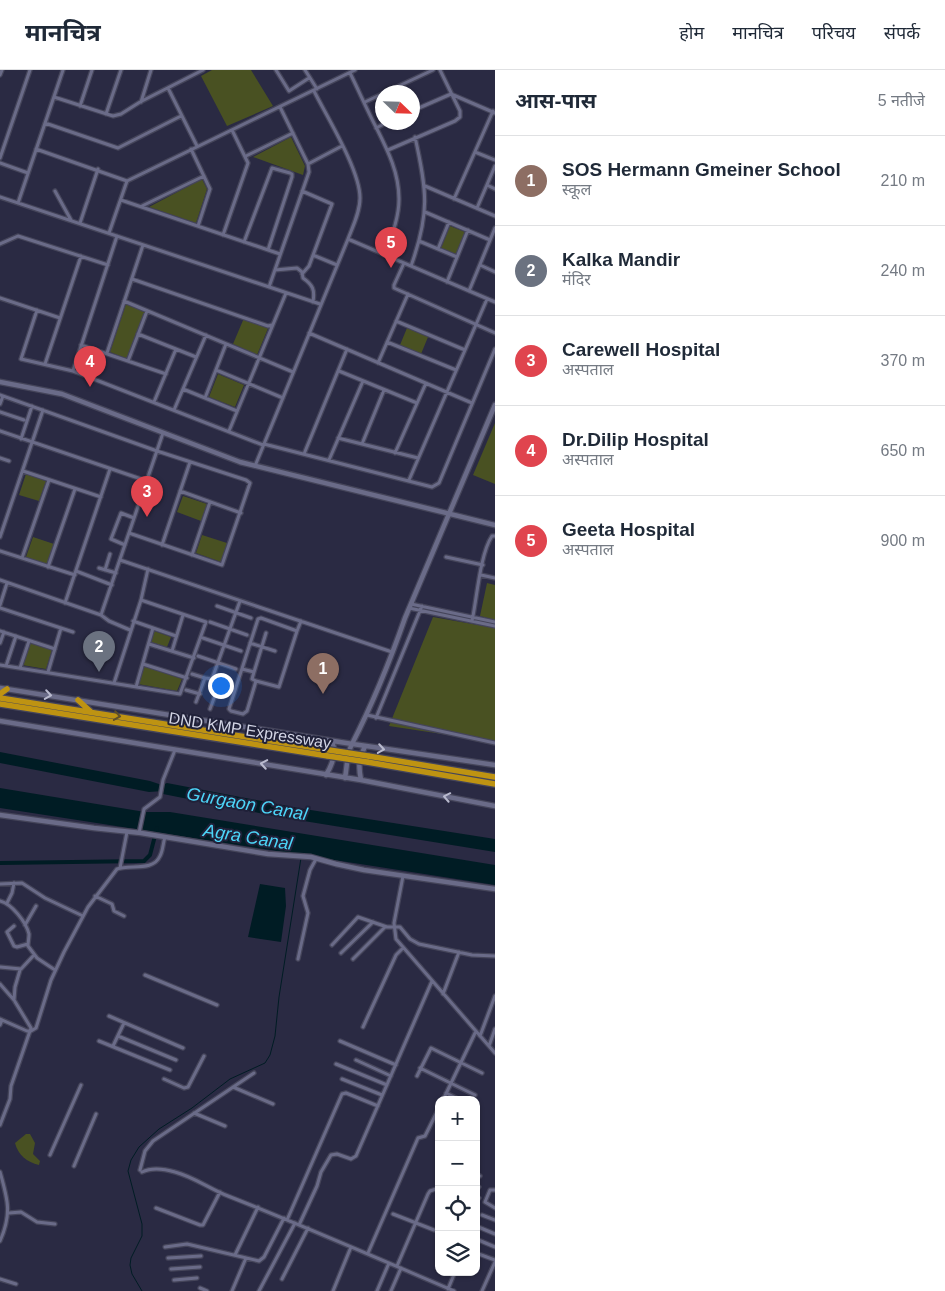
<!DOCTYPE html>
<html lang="hi">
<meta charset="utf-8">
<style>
body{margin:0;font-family:Arial,"Noto Sans Devanagari",sans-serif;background:#f2f2f3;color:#1f2937}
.controls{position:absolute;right:15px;bottom:15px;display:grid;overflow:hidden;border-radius:10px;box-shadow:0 1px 4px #0004}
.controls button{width:45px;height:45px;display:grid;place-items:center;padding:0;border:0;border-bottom:1px solid #e0e1e3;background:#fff;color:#1f2937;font:25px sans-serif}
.compass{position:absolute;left:375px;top:15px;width:45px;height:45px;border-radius:50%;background:#fff;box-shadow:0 1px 4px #0004;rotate:113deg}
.you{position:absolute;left:220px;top:615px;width:18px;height:18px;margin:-12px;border:4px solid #fff;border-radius:50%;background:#1a73e8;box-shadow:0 0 0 8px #1a73e833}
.badge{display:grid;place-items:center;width:32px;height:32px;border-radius:50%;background:#db2777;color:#fff;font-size:16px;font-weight:700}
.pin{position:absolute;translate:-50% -41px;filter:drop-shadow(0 1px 2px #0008)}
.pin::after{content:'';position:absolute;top:26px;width:18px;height:15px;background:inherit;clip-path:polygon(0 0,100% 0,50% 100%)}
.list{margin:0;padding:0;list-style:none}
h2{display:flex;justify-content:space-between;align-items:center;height:65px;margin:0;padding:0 20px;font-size:21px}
h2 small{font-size:16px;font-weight:400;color:#747a83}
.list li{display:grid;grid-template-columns:32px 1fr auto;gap:15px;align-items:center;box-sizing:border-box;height:90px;padding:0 20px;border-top:1px solid #e0e1e3}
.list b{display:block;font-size:19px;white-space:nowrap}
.list p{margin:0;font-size:16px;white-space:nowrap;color:#747a83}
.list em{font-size:16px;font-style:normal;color:#747a83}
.icon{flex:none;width:28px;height:28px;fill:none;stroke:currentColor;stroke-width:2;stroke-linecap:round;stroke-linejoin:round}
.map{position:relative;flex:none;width:495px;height:1221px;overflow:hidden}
header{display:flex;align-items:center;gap:30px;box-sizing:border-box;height:70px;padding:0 25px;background:#fff;border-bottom:1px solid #e0e1e3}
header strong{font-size:24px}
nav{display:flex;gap:28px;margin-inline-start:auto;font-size:18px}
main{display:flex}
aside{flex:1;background:#fff}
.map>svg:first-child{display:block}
.green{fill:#495122}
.water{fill:#001c24}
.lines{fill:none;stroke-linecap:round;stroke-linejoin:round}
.stream{stroke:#001c24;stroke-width:1}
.canal{stroke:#001c24;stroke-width:4}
.street-casing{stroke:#45455a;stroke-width:5.5}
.secondary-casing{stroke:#45455a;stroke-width:7}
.highway-casing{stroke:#45455a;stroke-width:8}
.street{stroke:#6a6b88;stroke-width:3}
.secondary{stroke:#6a6b88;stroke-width:4.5}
.highway{stroke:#be9312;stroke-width:5.5}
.highway-bridge-casing{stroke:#45455a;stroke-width:8;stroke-linecap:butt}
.highway-bridge{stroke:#be9312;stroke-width:5.5}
.oneway{stroke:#b9bace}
.oneway2{stroke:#5f4f29}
.labels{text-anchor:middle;stroke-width:4;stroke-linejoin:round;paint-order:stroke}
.street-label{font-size:16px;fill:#d3d5e5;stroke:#202139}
.water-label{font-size:18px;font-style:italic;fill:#4cd5f8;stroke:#202139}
</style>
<header>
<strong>मानचित्र</strong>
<nav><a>होम</a><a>मानचित्र</a><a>परिचय</a><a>संपर्क</a></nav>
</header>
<main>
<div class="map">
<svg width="495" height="1221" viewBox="0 0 495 1221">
<rect width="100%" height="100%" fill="#2a2a43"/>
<!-- green -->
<path class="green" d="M 212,0 L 251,0 L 273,36 L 227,56 L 201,6 Z
M 291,67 L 305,96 L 303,105 L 253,87 Z
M 202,109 L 207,119 L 196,153 L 149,137 Z
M 450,156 L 465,162 L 456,184 L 441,178 Z
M 126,234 L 145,242 L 127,289 L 110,282 Z
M 244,248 L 269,256 L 257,285 L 233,274 Z
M 407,258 L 428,267 L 421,284 L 400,275 Z
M 218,304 L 244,315 L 235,337 L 209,327 Z
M 495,353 L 495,414 L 473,405 Z
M 26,404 L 46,411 L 39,431 L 19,425 Z
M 183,426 L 207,434 L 201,451 L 177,442 Z
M 202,465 L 227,473 L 221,492 L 196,483 Z
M 33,467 L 54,474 L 47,495 L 26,487 Z
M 487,513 L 495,515 L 495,550 L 480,546 Z
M 433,547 L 495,558 L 495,672 L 389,656 Z
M 154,561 L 171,567 L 167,577 L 151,572 Z
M 30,573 L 52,580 L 46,599 L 22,595 Z
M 144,596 L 182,609 L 177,621 L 138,614 Z
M 26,1064 L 30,1064 L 35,1073 L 33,1084 L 40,1091 L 39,1095 C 27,1092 18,1085 15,1073 Z"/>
<!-- water -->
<path class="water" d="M 0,682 L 150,711 L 162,715 L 167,713 L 298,738 L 495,769 L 495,782 L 279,747 L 163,724 L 163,721 L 149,722 L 0,693 Z
M 0,718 L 145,742 L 170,742 L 495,795 L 495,815 L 0,738 Z
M 260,814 L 285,818 L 286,836 L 281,872 L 248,867 Z"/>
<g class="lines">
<!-- stream -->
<path class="stream" d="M 142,1221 L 132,1204 L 130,1195 L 131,1188 L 142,1166 L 142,1154 L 128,1101 L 131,1090 L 139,1077 L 159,1059 L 192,1038 L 230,1009 L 265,993 L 270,985 L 275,966 L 279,927 L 301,788"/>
<!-- canal -->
<path class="canal" d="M 0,793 L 144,791 L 150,785 L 157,758"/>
<!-- street casing -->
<g class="street-casing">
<path id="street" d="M 276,0 L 289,21 L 309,8
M 305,0 L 317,19
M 350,3 C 359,21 367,40 377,59 C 388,81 399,103 399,129 C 399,148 392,167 384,185
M 0,5 L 2,0
M 168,18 L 197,76
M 386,22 L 433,0
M 54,27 L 113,46 L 121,44 L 140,32 L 203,0
M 141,32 L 151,0
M 365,32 L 382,24
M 80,36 L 92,0
M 412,41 L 451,24 L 495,43
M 106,44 L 121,0
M 45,53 L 118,78 L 181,46
M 376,58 L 388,52
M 36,79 L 127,111
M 191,79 L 210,119 L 198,156
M 388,80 L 455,51 L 460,47 L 460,41 L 440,0
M 475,82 L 495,90
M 246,86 L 293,63
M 0,88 L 30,0
M 0,93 L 28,103
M 308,94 L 342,76
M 487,115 L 495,119
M 425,116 L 495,146
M 55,121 L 71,150
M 0,127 L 320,234
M 454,129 L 493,41
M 121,130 L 280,184
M 18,133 L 63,0
M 142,136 L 204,106
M 477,138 L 495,96
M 425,142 L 490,170
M 80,153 L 98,99
M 109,163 L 127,111 L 355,0
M 223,165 L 248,93 L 232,60
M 348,169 L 495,232
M 419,171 L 457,187
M 244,172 L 272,98 L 290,103 L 292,104 L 292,107 L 268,180
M 0,174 L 18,166 L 108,195
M 438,179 L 449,152
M 313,185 L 337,195
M 404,193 L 394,215 L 394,218 L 495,263
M 480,195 L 495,202
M 411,196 C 430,143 427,121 415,67
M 275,200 L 297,198 L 302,202 L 303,208 C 313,215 315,220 313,232
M 302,204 L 309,196 L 332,134 L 302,121
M 132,209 L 268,256 L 272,255
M 447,212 L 468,160
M 269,217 L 309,102 L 308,94 L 280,37
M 469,221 L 495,158
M 0,228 L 60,248
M 124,231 L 293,302
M 37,240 L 21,289 L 73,301 L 263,375
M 396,251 L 465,280
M 309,263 L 472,333
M 138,264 L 196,287
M 387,272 L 456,300
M 81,275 L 166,304
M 107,283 L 143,175
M 128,291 L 147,241
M 378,293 L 408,224
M 45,294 L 81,186
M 216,300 L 283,328
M 73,301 L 117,166
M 339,301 L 417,333
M 183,319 L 237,341
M 0,325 L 157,381 L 246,410 L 250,413 L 222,495 L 129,463
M 205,328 L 226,274
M 154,332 L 176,279
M 0,334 L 3,326
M 174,340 L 206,265
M 0,342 L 24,350
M 0,361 L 147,411
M 229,361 L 286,223
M 338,368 L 418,388
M 21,369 L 32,336
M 264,374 L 432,417 L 439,413 L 495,279
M 362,374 L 384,320
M 395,383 L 426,313
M 304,384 L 347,279
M 0,388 L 9,391
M 329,390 L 363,311
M 255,396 L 348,169 C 353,156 360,142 360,128 C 360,100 327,47 314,21
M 23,401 L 101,427
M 409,410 L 487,229
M 180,421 L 241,443
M 0,467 L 43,340
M 125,475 L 111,469 L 121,443 L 134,448
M 162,475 L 190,392
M 0,481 L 75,505
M 192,485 L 210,432
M 446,487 L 483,495
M 22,488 L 49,410
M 120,490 L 392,582
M 48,497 L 75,419
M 99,498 L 116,503
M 105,500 L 110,484
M 76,501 L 112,515
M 481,505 L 495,508
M 0,510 L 101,545 L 109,551 L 130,560
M 65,533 L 110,399
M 411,534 L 495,552
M 0,535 L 7,513
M 217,536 L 251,548
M 0,538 L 73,562
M 409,538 L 495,556
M 101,545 L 163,363
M 133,551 L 176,566
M 472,551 C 477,528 480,484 492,466 L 495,466
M 210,552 L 247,565
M 0,561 L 55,579
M 297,561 L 301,551
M 203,568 L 241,581
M 0,573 L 4,562
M 250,573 L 275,581
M 149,574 L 194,588
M 172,581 L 183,545
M 198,586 L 236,599
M 143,594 L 187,608
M 0,595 L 180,624 L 206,552 L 141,530
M 6,596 L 16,566
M 20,598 L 29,571
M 242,599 L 254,602 L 252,609 L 256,611 L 247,641 L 243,644 L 231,641 L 229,639 L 258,549 L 261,548 L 297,561 L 279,617 L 256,611
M 48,602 L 61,558
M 254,602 L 266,563
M 192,604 L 205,608 L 212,609 L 240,531
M 212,609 L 230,615
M 114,613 L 141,530 L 148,499
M 136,617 L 153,558
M 186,620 L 200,624
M 196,632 L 205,608
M 210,639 L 220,612
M 367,645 L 495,673
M 376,648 L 422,536
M 139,763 L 144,739 L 160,727 L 163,710 L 175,680
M 120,798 L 127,762
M 403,806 L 394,853 L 396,869 L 495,983
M 0,814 L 22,813 L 45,828 L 83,846
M 95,826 L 112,834 L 114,841 L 124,846
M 0,831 C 12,834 26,852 29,864 C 29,868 28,872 28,876 L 37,888 L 55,900
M 7,833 L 12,823 L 14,813
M 25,855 L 36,836
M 14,856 L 7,862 L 14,876 L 17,877 L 28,874
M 332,875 L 358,847 L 387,857 L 400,857 L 410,869 L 419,874 L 472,885 L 495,886
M 341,883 L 373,852
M 298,889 L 308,843 L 303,826 L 310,800 L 316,789
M 353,889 L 385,857
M 0,897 L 21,899 L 34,885
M 145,905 L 217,935
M 0,914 L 14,930 L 31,958 L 11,1016 L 10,1029 L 0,1055
M 443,924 L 459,882
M 14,930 L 15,917 L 20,900
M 109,946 L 183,978
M 0,949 L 27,961 L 31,961 L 36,958 L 51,910 L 64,882 L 88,837 L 117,799 C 130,794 153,802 160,786 C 163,781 163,773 165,767
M 0,955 L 2,950
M 363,957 L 396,885 L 403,878
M 118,966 L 176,990
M 480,966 L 495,926
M 99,971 L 170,1000
M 340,971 L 396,995
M 113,976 L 124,953
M 489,976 L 495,959
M 356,990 L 391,1006
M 336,994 L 387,1015
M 420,998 L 475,1025
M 417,1006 L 431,978 L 482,1003
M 164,1009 L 184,1018 L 188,1017 L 204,986
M 342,1009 L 382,1025
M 233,1017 L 273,1034
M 446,1023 L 460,1030
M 443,1030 L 476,961
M 194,1043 L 225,1056
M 476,1051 L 477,1051
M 50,1085 L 81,1015
M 74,1096 L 96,1044
M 140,1100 L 145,1081 L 153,1071 L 254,1003
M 0,1102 C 8,1130 12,1144 0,1171
M 142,1102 C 152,1097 165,1099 175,1102 C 194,1107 210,1119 228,1126 C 304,1156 379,1189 454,1221
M 476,1104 L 480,1106
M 476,1116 L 479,1117
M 495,1120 L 490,1120 L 485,1132 L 495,1138
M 476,1127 L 479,1128
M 156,1138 L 200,1155 L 203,1155 L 220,1122
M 9,1143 L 21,1142 L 37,1152 L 55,1154
M 393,1144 L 434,1160
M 482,1145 L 495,1150
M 287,1150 L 342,1024 L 346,1023 L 378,1036
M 299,1155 L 317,1116 L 321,1102 L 331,1085 L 337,1084 L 351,1089 L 356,1086 L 432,911
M 476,1156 L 495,1164
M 476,1169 L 495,1177
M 165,1177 L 187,1174 L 259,1191 L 264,1187 L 284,1148
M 368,1183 L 418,1068 L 425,1066 L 439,1038
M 476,1183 L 495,1190
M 235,1185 L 258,1137
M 168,1188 L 201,1186
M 397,1196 L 428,1124 L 430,1121 L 439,1118
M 171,1199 L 200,1197
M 0,1209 L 16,1214
M 282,1209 L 308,1158
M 174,1210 L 197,1208
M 200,1218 L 207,1221
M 448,1219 L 455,1202
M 232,1221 L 246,1188
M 259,1221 L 295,1153
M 333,1221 L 351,1177
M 377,1221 L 389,1193
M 391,1221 L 401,1198
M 482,1221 L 495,1192"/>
</g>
<!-- secondary casing -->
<g class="secondary-casing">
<path id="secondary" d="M 0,312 L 62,324 L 240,392 L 495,455
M 0,618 L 346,673 L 495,695
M 0,651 L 361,710 L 495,736
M 326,705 C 332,695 338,681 331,671
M 345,708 C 347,697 347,683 352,674 C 373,633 390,591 405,548 L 495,335
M 361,710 C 358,695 359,690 365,676
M 0,745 L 94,758 L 141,763 L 268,784 L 311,787 L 336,794 L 364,800 L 495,819"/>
</g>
<!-- highway casing -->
<g class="highway-casing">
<path id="highway" d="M 0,624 L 7,619
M 0,628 L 329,680
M 78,630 L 91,642
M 0,634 L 328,686
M 368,686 L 495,707
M 367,692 L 495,714"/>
</g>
<!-- street -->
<use href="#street" class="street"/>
<!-- secondary -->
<use href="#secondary" class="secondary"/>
<!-- highway -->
<use href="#highway" class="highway"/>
<!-- highway-bridge casing -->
<g class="highway-bridge-casing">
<path id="highway-bridge" d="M 329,680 L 368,686
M 328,686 L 367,692"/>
</g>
<!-- highway-bridge -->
<use href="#highway-bridge" class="highway-bridge"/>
</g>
<!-- one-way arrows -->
<defs><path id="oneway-chevron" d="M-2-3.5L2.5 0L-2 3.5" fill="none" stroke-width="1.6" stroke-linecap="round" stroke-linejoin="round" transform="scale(1.25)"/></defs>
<g class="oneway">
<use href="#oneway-chevron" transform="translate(48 625) rotate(9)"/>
<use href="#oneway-chevron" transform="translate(381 679) rotate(9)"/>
<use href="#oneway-chevron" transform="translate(264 694) rotate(-170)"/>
<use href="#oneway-chevron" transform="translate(447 727) rotate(-169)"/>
</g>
<use class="oneway2" href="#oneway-chevron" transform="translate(117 646) rotate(9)"/>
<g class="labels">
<!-- street labels -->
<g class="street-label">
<text transform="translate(250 660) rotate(9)" y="6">DND KMP Expressway</text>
</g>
<!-- water labels -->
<g class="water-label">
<text transform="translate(247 734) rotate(10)" y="6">Gurgaon Canal</text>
<text transform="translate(248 767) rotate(9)" y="6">Agra Canal</text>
</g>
</g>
</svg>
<div class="controls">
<button>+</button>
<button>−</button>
<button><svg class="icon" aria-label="locate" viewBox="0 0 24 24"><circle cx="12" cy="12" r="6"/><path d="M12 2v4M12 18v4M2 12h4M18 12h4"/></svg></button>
<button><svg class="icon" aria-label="layers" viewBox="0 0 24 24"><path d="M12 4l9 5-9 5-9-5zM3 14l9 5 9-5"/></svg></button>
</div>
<svg class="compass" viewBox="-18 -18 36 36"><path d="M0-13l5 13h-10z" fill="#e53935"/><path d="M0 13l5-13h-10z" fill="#747a83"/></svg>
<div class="you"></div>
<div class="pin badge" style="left:323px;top:624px;background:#8d6e63">1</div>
<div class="pin badge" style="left:99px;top:602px;background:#6b7280">2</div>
<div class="pin badge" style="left:147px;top:447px;background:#e0444e">3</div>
<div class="pin badge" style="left:90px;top:317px;background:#e0444e">4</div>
<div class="pin badge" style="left:391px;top:198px;background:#e0444e">5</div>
</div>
<aside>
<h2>आस-पास<small>5 नतीजे</small></h2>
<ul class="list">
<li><span class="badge" style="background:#8d6e63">1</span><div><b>SOS Hermann Gmeiner School</b><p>स्कूल</p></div><em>210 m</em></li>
<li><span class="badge" style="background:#6b7280">2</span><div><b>Kalka Mandir</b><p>मंदिर</p></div><em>240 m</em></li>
<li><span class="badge" style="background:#e0444e">3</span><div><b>Carewell Hospital</b><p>अस्पताल</p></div><em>370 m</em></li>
<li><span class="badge" style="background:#e0444e">4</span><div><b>Dr.Dilip Hospital</b><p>अस्पताल</p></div><em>650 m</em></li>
<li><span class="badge" style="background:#e0444e">5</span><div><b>Geeta Hospital</b><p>अस्पताल</p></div><em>900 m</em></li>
</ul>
</aside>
</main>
